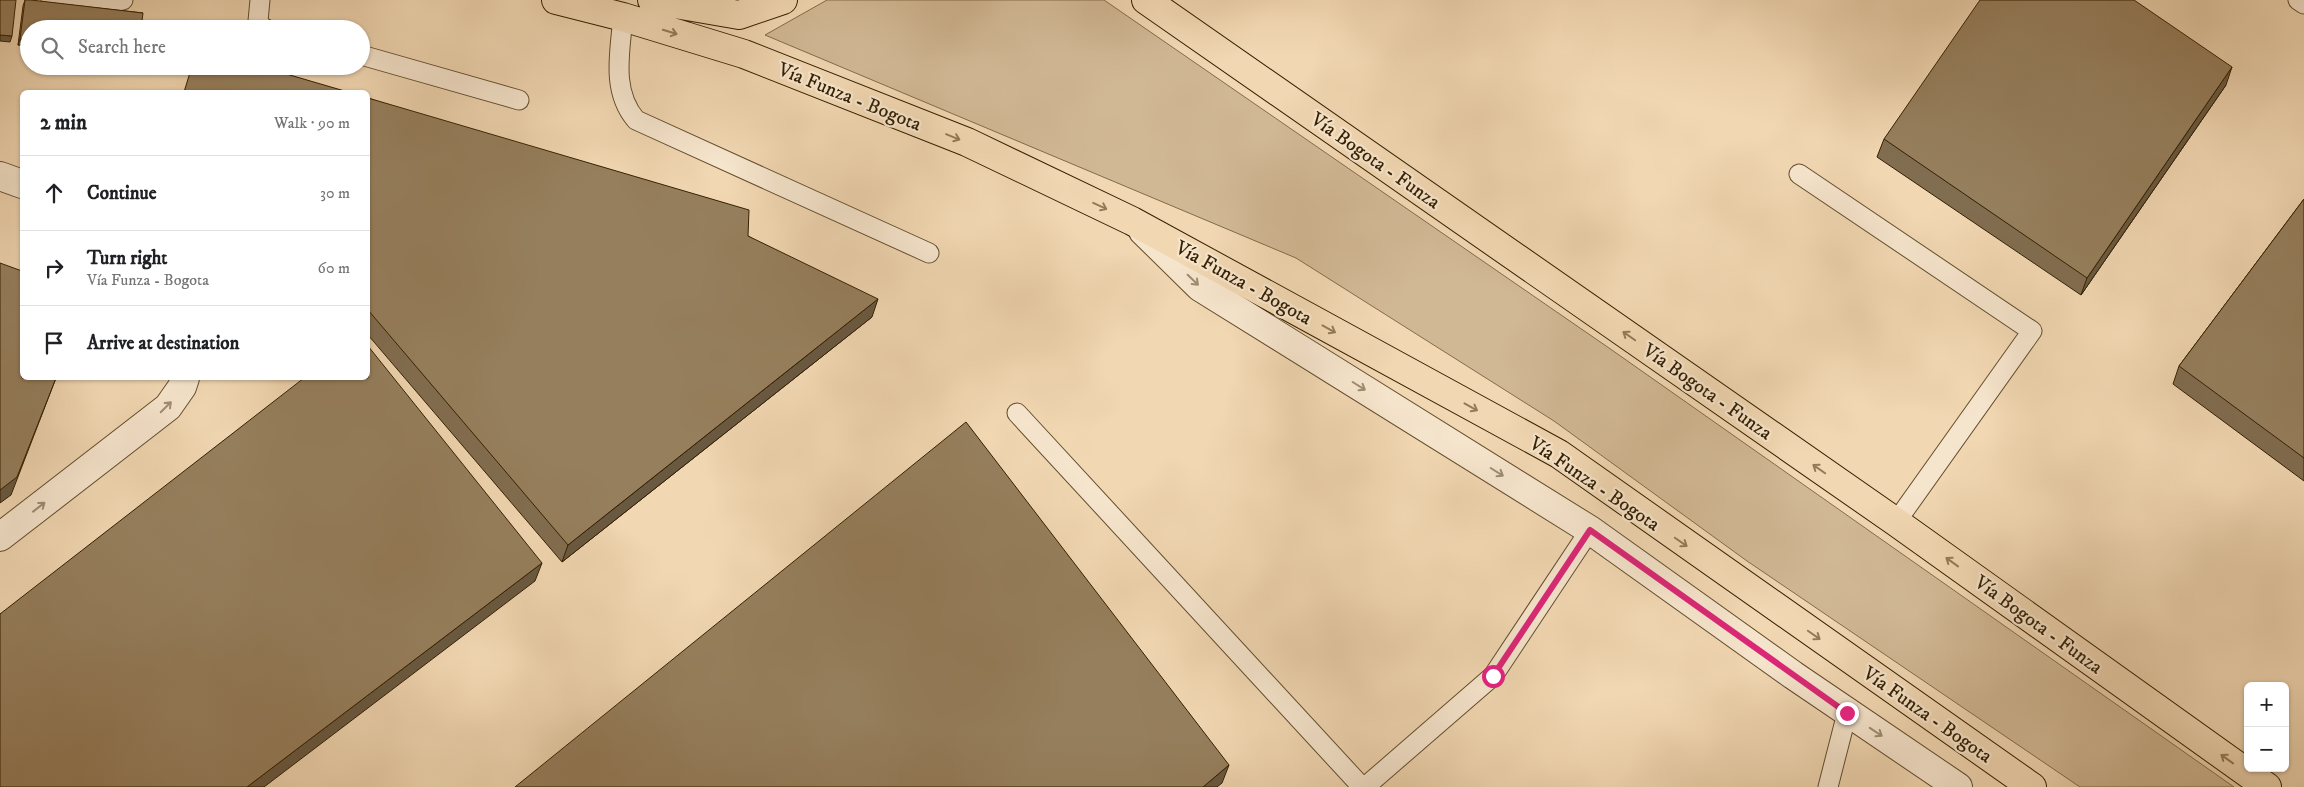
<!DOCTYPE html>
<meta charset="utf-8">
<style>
body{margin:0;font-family:"IM FELL DW Pica",serif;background:#f6f6f6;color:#202124}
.controls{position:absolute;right:15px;bottom:15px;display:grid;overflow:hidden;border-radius:8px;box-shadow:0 1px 4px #0004}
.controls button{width:45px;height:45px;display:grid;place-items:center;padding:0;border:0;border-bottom:1px solid #e0e0e0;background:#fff;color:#202124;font:25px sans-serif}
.stop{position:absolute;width:15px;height:15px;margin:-11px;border:4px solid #db2777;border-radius:50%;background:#fff}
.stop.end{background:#db2777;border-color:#fff;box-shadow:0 1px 5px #0008}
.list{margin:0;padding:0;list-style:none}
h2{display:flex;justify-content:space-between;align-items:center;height:65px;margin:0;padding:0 20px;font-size:21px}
h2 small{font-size:16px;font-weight:400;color:#757577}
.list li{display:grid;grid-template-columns:32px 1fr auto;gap:15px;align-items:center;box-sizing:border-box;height:75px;padding:0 20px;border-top:1px solid #e0e0e0}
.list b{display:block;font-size:19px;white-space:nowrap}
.list p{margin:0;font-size:16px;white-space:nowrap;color:#757577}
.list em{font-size:16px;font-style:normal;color:#757577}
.icon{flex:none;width:28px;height:28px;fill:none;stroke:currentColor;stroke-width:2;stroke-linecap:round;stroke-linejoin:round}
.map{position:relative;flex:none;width:2304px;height:787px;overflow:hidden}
.search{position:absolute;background:#fff;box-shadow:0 1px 4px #0004;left:20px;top:20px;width:350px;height:55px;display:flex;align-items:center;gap:12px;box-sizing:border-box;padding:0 18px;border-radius:28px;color:#757577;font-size:19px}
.panel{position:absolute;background:#fff;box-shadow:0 1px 4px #0004;left:20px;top:90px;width:350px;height:290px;border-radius:8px}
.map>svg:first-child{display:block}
.green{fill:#d1b894;stroke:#826c4a}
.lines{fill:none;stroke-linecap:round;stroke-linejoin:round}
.lane-casing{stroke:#634d2c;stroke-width:21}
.street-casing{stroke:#634d2c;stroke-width:30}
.primary-casing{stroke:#341f00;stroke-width:30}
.lane{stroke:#f6e5cd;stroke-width:19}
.street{stroke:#f6e5cd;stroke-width:28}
.primary{stroke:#f1d7b2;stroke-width:28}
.wall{fill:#816d50;stroke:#341f00}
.shaded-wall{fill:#695941;stroke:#341f00}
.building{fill:#967f5d;stroke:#341f00}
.oneway{stroke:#927b59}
.oneway2{stroke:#9f8c71}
.route{stroke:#db2777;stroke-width:6}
.labels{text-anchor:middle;stroke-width:4.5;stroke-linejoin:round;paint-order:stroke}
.street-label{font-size:20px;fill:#341f00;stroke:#f6e5cd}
</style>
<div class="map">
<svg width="2304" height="787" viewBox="0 0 2304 787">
<rect width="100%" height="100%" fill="#f1d7b2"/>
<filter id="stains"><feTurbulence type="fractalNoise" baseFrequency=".004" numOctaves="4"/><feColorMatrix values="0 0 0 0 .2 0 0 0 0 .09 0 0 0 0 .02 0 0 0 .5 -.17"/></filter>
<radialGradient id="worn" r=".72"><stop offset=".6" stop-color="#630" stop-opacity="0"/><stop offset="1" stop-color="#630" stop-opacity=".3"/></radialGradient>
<!-- green -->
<path class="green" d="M 827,0 L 1104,0 L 1609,348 L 2234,787 L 2080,787 L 1747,561 L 1554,421 L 1296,258 L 765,35 Z"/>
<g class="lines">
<!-- lane casing -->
<g class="lane-casing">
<path id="lane" d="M 51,0 L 98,5 L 123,0
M 260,0 L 258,21 L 262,27 L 266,29
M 2298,0 L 2304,4
M 623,17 C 620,52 611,91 636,120 L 929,253
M 361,55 L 519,100
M 1799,174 L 2032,331 L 1896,522
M 1017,413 L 1362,787
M 1365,787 L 1493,676 L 1590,530
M 1828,787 L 1847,713"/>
</g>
<!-- street casing -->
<g class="street-casing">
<path id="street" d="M 0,176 L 22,184
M 1143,231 L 1200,287 L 1590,530 L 1793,675 L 1958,787
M 0,537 L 168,407 L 182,387 L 185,378"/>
</g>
<!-- primary casing -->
<g class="primary-casing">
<path id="primary" d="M 556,0 L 623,17 L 744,54 L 967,142 L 1132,221 L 1559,454 L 2032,787
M 652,0 L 739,15 L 783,0
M 1146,0 L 1896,522 L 2267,787"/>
</g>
<!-- lane -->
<use href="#lane" class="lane"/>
<!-- street -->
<use href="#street" class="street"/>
<!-- primary -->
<use href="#primary" class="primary"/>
</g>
<!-- wall -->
<path class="wall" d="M 25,0 L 143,13 L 18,45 L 23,6 Z
M 2226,85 L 2081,295 L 1877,157 L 1884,139 Z
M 368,98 L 748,236 L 872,317 L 562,562 L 368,335 Z
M 2304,199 L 2304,481 L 2173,384 L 2179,366 Z"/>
<!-- shaded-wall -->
<path class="shaded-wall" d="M 0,35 L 12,36 L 10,42 L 0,41 Z
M 20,39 L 29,40 L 29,46 L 18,45 Z
M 2232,67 L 2226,85 L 2081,295 L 2087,278 Z
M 878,299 L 872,317 L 562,562 L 568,545 Z
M 56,378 L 11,495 L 0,503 L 0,490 Z
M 542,563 L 535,581 L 264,787 L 247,787 Z
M 1229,765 L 1222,783 L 1217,787 L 1203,787 Z"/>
<!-- building -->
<path class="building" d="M 0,0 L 16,0 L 12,36 L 0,35 Z
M 25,0 L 31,0 L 143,13 L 141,29 L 29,29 L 29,40 L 20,39 Z
M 1980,0 L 2134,0 L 2232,67 L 2087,278 L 1884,139 Z
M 192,66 L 259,66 L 348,92 L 184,92 Z
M 368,98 L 749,210 L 748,236 L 878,299 L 568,545 L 368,310 Z
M 2304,199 L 2304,458 L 2179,366 Z
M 0,263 L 22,271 L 22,378 L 56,378 L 17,477 L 0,490 Z
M 368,346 L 542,563 L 247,787 L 0,787 L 0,614 L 304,378 L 368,378 Z
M 966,422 L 1229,765 L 1203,787 L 515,787 Z"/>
<!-- one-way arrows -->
<defs><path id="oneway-shaft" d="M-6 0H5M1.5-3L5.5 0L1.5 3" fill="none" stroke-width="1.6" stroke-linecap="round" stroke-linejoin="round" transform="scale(1.25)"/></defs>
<g class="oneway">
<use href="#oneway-shaft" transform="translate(670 32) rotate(17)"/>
<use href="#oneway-shaft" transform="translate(953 137) rotate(22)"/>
<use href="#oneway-shaft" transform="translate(1100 206) rotate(25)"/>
<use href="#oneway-shaft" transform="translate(1329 329) rotate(29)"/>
<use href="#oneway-shaft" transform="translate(1629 336) rotate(-145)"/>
<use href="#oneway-shaft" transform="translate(1471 407) rotate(29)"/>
<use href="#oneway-shaft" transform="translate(1819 469) rotate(-145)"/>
<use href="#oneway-shaft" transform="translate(1681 542) rotate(35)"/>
<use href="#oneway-shaft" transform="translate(1952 562) rotate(-144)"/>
<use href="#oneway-shaft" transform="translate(1814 635) rotate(35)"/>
<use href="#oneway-shaft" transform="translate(2227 759) rotate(-144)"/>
</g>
<g class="oneway2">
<use href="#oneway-shaft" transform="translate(1193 280) rotate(44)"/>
<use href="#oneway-shaft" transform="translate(1359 386) rotate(32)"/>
<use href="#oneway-shaft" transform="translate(166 407) rotate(-45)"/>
<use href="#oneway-shaft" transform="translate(1497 472) rotate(32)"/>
<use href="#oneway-shaft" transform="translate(39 507) rotate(-38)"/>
<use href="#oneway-shaft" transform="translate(1876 732) rotate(34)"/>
</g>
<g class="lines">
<!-- route -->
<path class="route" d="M 1493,676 L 1590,530 L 1847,713"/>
</g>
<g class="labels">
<!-- street labels -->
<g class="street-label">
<text transform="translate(850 96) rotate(22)" y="7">Vía Funza - Bogota</text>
<text transform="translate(1376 160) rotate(35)" y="7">Vía Bogota - Funza</text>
<text transform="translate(1244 282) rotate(29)" y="7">Vía Funza - Bogota</text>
<text transform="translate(1708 391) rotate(35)" y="7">Vía Bogota - Funza</text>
<text transform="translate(1595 483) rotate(34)" y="7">Vía Funza - Bogota</text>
<text transform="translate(2039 624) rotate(36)" y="7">Vía Bogota - Funza</text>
<text transform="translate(1928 714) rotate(35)" y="7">Vía Funza - Bogota</text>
</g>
</g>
<rect width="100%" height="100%" filter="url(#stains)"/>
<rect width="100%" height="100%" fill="url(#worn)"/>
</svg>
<div class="controls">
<button>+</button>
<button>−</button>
</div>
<div class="stop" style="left:1493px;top:676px"></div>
<div class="stop end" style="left:1847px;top:713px"></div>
<div class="search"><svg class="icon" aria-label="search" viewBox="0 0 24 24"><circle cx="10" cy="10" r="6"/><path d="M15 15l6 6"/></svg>Search here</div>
<section class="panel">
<h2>2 min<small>Walk · 90 m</small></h2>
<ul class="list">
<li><svg class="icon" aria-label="ahead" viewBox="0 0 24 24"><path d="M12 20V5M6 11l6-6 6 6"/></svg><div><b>Continue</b></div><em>30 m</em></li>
<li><svg class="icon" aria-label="right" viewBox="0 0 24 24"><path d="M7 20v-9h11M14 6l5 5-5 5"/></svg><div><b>Turn right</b><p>Vía Funza - Bogota</p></div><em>60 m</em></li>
<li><svg class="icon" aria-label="arrive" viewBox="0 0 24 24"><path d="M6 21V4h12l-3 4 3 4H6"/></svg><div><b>Arrive at destination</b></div></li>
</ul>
</section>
</div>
